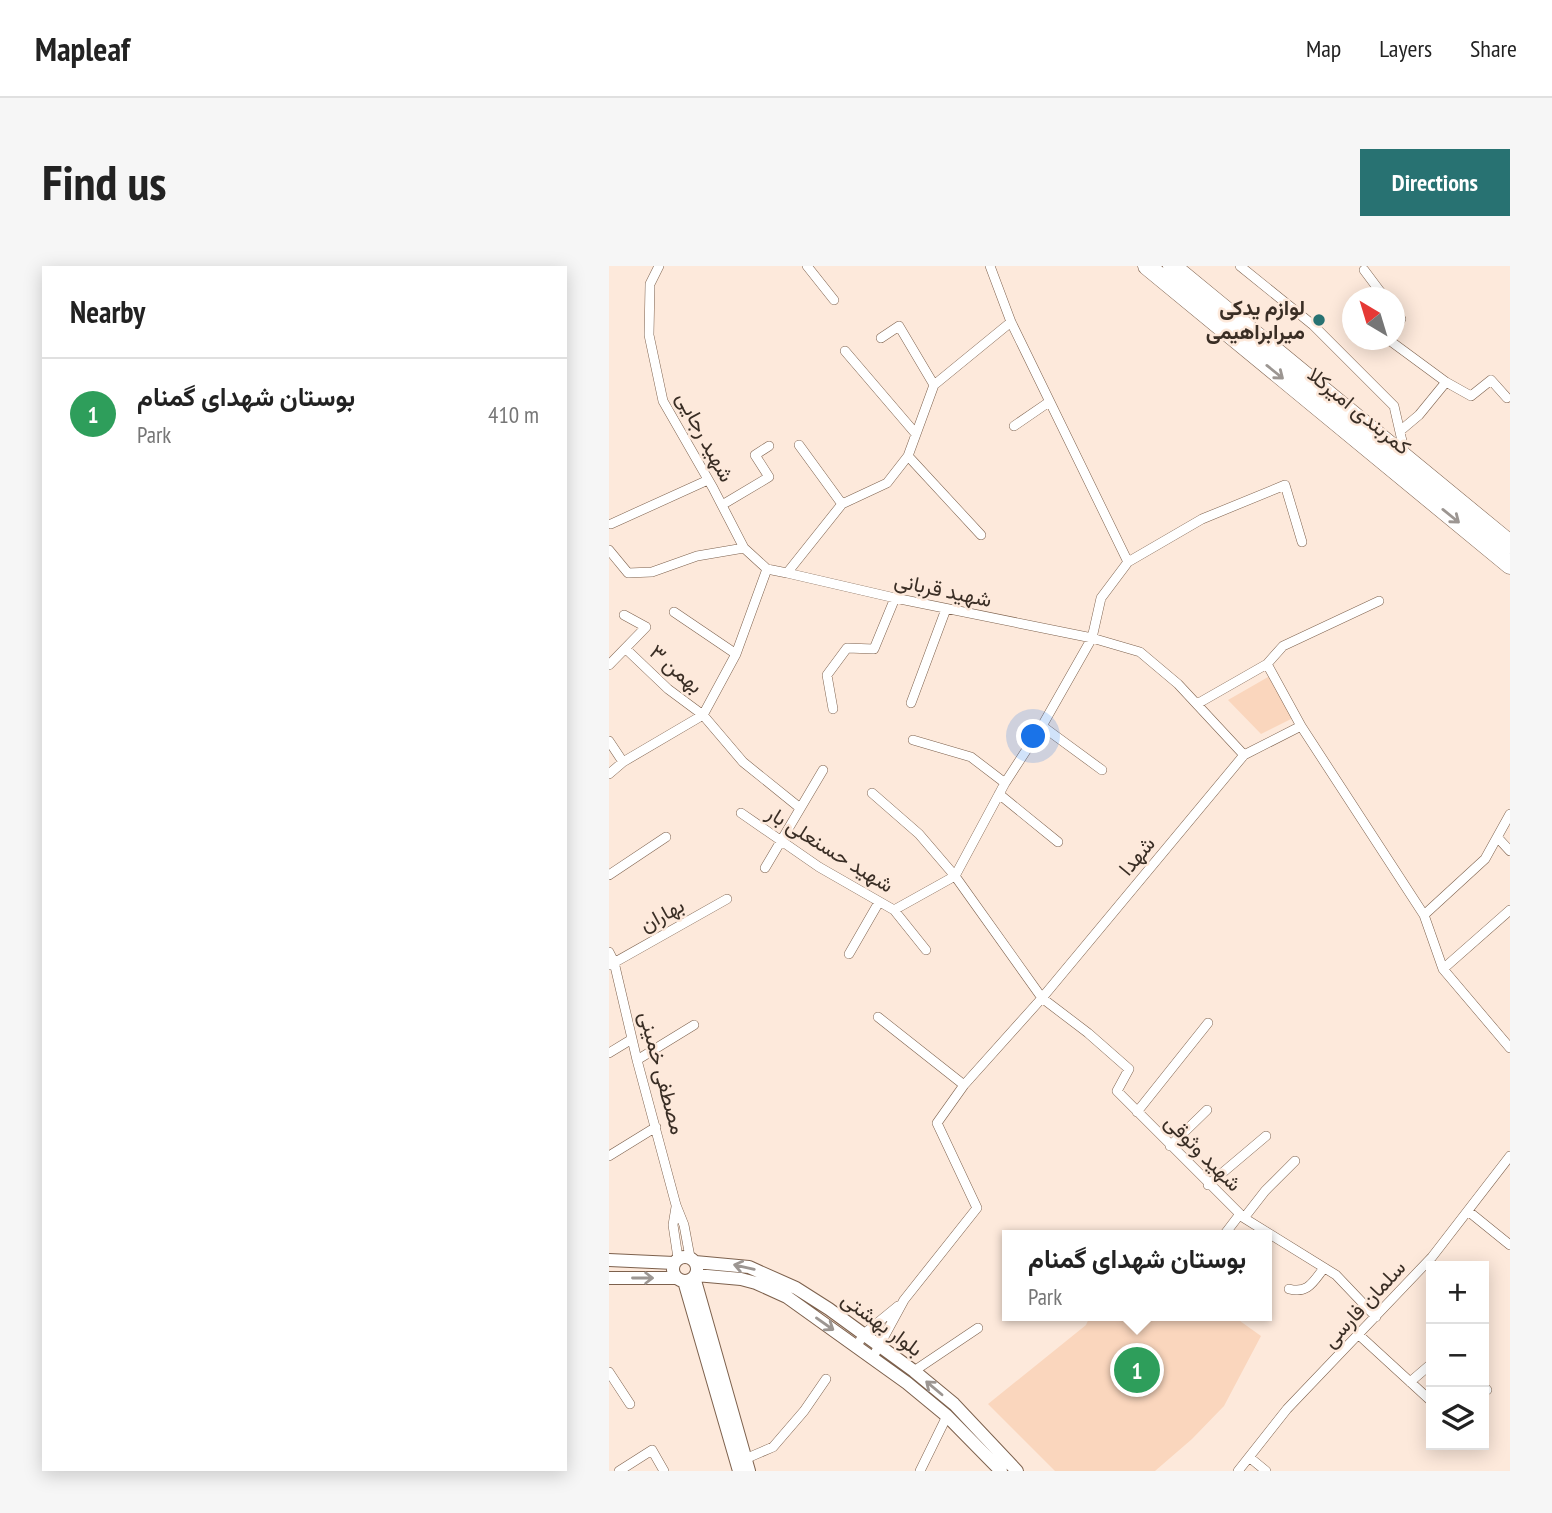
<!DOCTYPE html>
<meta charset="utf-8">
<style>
body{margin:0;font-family:"PT Sans Narrow",Vazirmatn,sans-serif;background:#f6f6f6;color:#222}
.controls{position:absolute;right:21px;bottom:21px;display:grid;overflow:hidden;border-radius:0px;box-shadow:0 4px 18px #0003}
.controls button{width:63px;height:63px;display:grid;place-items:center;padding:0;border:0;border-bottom:2px solid #e0e0e0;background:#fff;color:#222;font:35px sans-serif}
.compass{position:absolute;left:733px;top:21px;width:63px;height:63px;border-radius:50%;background:#fff;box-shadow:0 4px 18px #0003;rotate:322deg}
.you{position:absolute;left:425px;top:471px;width:24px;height:24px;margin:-18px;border:5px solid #fff;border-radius:50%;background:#1a73e8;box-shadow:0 0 0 10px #1a73e833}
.badge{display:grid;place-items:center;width:46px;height:46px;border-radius:50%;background:#287272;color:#fff;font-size:23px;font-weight:700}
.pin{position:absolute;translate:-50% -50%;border:4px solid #fff;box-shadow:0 2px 7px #0006}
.popup{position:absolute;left:393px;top:964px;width:270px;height:91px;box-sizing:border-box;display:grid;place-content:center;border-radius:0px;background:#fff;filter:drop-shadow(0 2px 5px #0005);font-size:23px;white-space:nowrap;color:#767676}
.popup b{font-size:26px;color:#222}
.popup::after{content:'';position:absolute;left:50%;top:100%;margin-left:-14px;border:14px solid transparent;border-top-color:#fff}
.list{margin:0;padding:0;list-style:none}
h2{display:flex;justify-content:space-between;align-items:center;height:91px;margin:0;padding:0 28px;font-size:30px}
h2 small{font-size:23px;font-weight:400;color:#767676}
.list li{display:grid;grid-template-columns:46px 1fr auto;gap:21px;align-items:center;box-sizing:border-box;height:112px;padding:0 28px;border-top:2px solid #e0e0e0}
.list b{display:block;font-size:26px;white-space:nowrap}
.list p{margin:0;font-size:23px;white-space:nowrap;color:#767676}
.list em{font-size:23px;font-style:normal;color:#767676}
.icon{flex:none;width:38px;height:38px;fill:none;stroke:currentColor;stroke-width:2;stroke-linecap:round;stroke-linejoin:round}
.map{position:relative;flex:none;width:901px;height:1205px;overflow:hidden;border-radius:0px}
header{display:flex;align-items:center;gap:42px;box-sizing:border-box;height:98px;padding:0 35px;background:#fff;border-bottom:2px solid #e0e0e0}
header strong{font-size:33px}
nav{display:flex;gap:38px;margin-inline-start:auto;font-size:24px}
.intro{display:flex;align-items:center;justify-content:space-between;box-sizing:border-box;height:168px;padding:0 42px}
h1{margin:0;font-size:49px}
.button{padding:18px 32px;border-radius:0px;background:#287272;color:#fff;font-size:24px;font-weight:700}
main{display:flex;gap:42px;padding:0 42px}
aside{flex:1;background:#fff;border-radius:0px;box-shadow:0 4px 18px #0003}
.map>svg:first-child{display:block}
.green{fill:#fad6bd}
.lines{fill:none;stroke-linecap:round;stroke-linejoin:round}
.street-casing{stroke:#7d614d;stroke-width:10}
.secondary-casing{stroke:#7d614d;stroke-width:14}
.highway-casing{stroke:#7d614d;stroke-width:19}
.street{stroke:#fff;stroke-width:9}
.secondary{stroke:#fff;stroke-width:12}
.highway{stroke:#fff;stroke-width:18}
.oneway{stroke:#9c9692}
.poi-dot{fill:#287272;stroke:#fde9db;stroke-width:2.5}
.labels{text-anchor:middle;stroke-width:5;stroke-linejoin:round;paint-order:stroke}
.poi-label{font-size:21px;font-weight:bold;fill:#3a2e25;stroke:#fde9db;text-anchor:end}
.street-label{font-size:21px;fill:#3a2e25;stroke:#fde9db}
</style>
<header>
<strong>Mapleaf</strong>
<nav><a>Map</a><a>Layers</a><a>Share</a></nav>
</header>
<div class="intro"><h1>Find us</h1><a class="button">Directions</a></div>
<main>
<aside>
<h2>Nearby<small></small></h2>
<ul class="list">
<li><span class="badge" style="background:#2e9e5b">1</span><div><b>بوستان شهدای گمنام</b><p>Park</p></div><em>410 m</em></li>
</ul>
</aside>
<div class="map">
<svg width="901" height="1205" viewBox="0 0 901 1205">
<rect width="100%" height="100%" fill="#fde9db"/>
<!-- green -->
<path class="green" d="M 666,407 L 688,450 L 652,468 L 619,434 Z
M 481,1050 L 624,1050 L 652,1070 L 615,1140 L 583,1173 L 546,1205 L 446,1205 L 379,1138 L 477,1059 Z"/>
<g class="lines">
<!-- street casing -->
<g class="street-casing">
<path id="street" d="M 50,0 L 41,18 L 40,69 L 54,135 L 104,222 L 135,282 L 158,303
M 198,0 L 225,34
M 381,0 L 402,56 L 519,296 L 492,332 L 483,372 L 433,460 L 396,517 L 346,610 L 433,732 L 479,767 L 520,803 L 508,825 L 635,952 L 727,1009 L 767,1051
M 631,0 L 704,59 L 785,140 L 796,188
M 755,4 L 776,32
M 786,44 L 792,53 L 786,63
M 272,72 L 290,60 L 325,119
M 780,74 L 837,116 L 862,130 L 882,114 L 898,132
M 236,85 L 307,168
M 405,160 L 440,136
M 791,165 L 810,149 L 837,116
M 190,179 L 233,238
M 299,190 L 372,269
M 113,239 L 160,211 L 146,189 L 160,180
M 2,258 L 99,214
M 0,284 L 19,307 L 43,306 L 88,290 L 135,282
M 519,296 L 593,253 L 676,219 L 693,276
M 178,307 L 286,332 L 483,372 L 531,386 L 569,418 L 635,489
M 65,346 L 127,388
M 17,383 L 59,423 L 94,449 L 134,496 L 191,542
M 0,399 L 37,361 L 15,349
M 302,437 L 337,343
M 588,438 L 658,398
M 224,443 L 218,409 L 238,382 L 265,383 L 286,332
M 433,460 L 493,504
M 692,460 L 658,398 L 674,380 L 770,335
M 304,474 L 362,491 L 396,517
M 0,475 L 14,496
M 0,508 L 14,496 L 94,449 L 127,388 L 158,303 L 178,307 L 233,238 L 278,217 L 299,190 L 325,119 L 402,56
M 263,527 L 310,568 L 346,610 L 285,644
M 390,528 L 449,576
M 132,547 L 210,601 L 285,644 L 317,684
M 889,572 L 901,585
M 156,602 L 214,504
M 0,609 L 57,571
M 815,649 L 876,593 L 901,548
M 0,686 L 5,696 L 28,794 L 67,939 L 75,959 L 81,991
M 240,688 L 270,636
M 1,699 L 118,633
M 834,703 L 901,644
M 269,751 L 355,819
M 0,787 L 23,773
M 28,794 L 85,759
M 528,846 L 599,757
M 561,880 L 598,844
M 0,890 L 47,861
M 599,919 L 657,870
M 67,941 L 64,959 L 69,992
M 859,945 L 901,979
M 635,952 L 656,925 L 686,895
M 615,969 L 631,948
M 680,1023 C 699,1028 704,1016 715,1002
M 750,1069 L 822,1135
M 248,1079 L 256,1067 L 289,1040
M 264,1091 L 295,1034 L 368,942 L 328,857 L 355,819 L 433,732 L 635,489 L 692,460 L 815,649 L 834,703 L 901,782
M 305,1105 L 369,1062
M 0,1106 L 21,1138
M 801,1116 L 822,1098
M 875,1121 L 878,1124
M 640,1191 L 657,1205
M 136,1193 L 164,1181 L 195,1145 L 217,1113
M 10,1205 L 43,1184 L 55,1205
M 311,1205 L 338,1150
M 629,1205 L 678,1143 L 823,991 L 901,890"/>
</g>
<!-- secondary casing -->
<g class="secondary-casing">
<path id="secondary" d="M64 1003a12 12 0 1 1 24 0a12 12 0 1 1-24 0Z
M 0,994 L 65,997
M 86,996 L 140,1001 L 187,1022 L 220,1043 L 305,1105 L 345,1138 L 408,1205
M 87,1009 L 132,1013 L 147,1017 L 178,1031 L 298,1117 L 338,1150 L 392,1205
M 85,1011 L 140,1205
M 0,1012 L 68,1012
M 75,1015 L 130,1205"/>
</g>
<!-- highway casing -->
<g class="highway-casing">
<path id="highway" d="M 538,0 L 901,299
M 563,0 L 901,278"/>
</g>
<!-- street -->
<use href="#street" class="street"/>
<!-- secondary -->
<use href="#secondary" class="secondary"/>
<!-- highway -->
<use href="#highway" class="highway"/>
</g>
<!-- one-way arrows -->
<defs><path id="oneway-shaft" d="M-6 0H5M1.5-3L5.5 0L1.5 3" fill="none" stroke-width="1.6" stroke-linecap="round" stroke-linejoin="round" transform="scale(1.75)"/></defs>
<g class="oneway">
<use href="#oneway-shaft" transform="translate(666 106) rotate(39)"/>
<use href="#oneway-shaft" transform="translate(842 250) rotate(39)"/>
<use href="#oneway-shaft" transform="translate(135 1001) rotate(-167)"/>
<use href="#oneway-shaft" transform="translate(34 1012)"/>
<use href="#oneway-shaft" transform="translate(216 1058) rotate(35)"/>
<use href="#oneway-shaft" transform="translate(325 1122) rotate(-140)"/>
</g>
<!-- markers -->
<circle class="poi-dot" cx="710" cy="54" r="7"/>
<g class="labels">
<!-- poi labels -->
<g class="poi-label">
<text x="696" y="49">لوازم یدکی<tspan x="696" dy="24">میرابراهیمی</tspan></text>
</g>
<!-- street labels -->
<g class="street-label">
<text transform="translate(750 145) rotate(39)" y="7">کمربندی امیرکلا</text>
<text transform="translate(96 171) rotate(62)" y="7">شهید رجایی</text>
<text transform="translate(334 324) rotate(12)" y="7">شهید قربانی</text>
<text transform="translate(67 403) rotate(41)" y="7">بهمن ۳</text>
<text transform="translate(221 583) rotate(32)" y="7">شهید حسنعلی بار</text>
<text transform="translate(528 590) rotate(-50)" y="7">شهدا</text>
<text transform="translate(53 649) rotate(-29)" y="7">بهاران</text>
<text transform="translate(53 807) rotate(75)" y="7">مصطفی خمینی</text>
<text transform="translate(594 887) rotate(45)" y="7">شهید وثوقی</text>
<text transform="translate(755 1038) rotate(-47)" y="7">سلمان فارسی</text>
<text transform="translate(273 1058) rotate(36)" y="7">بلوار بهشتی</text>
</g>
</g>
</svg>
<div class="controls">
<button>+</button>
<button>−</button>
<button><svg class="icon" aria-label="layers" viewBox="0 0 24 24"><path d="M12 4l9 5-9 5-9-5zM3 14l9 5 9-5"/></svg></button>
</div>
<svg class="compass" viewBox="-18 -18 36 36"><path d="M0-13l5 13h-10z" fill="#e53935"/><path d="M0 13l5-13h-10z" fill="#767676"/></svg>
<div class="you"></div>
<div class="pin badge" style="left:528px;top:1104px;background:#2e9e5b">1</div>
<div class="popup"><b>بوستان شهدای گمنام</b>Park</div>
</div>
</main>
